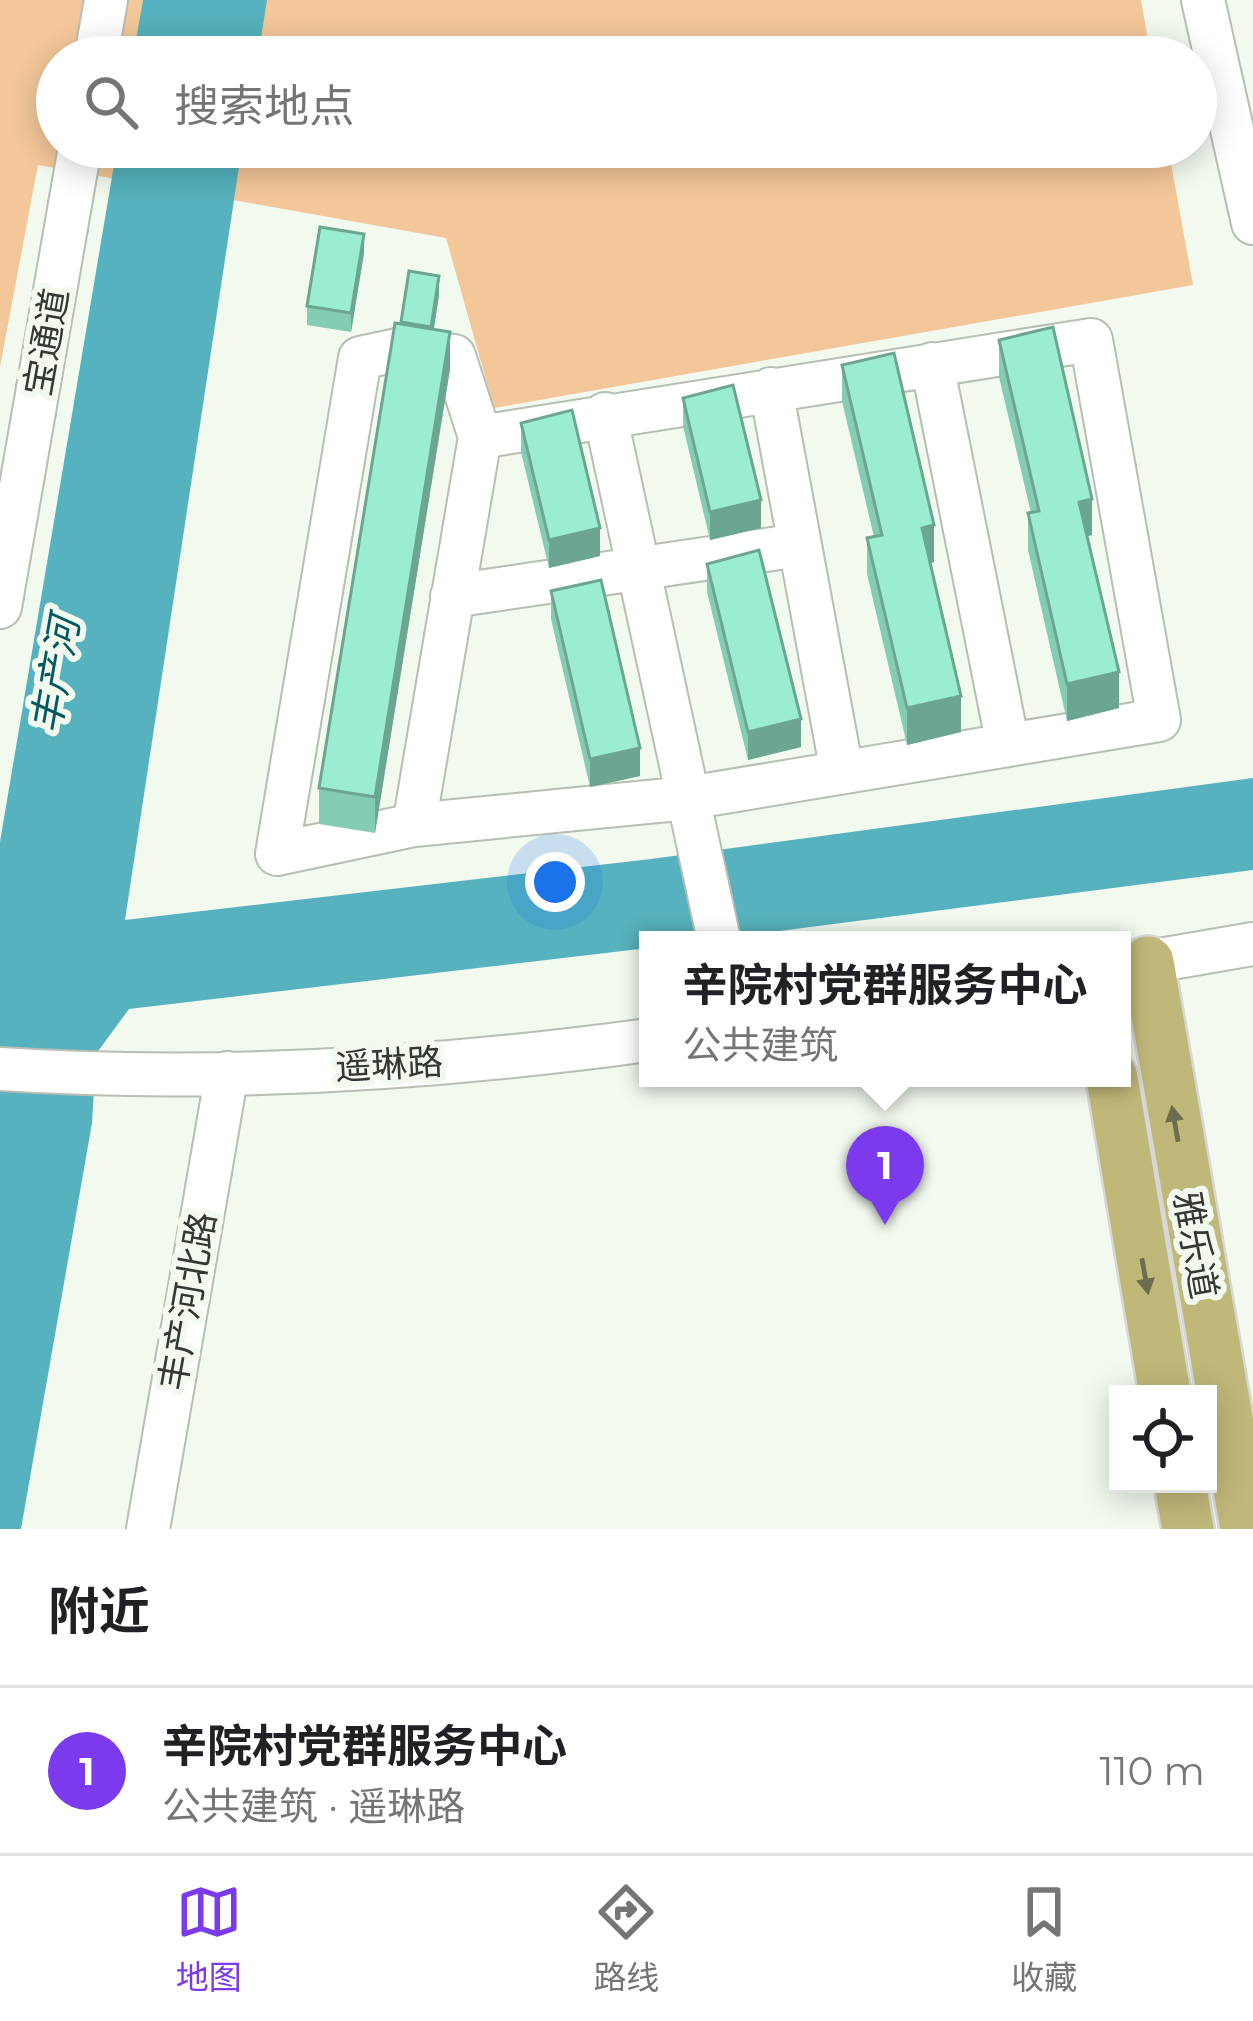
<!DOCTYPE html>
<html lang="zh">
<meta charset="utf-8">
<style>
body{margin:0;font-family:Montserrat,"Noto Sans SC",sans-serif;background:#f2f2f2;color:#202124}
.controls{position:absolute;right:36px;bottom:36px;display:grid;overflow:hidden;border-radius:0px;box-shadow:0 6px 30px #0003}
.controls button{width:108px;height:108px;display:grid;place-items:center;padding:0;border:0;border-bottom:3px solid #e0e0e0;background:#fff;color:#202124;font:60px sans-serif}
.you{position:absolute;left:555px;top:882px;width:42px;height:42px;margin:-30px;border:9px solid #fff;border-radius:50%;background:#1a73e8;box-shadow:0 0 0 18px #1a73e833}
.badge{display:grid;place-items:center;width:78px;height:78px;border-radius:50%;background:#7c3aed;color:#fff;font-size:39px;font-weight:700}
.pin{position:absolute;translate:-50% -99px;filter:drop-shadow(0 3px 6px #0008)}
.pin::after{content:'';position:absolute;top:63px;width:42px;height:36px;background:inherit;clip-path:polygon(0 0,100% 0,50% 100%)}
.popup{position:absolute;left:639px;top:931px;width:492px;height:156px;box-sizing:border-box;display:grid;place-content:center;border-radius:0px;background:#fff;filter:drop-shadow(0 3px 9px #0005);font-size:39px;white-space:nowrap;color:#757577}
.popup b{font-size:45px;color:#202124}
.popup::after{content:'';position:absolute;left:50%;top:100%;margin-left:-24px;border:24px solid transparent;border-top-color:#fff}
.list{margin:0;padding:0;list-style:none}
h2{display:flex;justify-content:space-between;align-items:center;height:156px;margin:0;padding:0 48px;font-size:51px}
h2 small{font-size:39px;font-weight:400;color:#757577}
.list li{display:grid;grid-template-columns:78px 1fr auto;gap:36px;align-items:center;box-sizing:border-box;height:168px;padding:0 48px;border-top:3px solid #e0e0e0}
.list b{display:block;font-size:45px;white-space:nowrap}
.list p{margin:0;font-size:39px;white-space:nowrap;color:#757577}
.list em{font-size:39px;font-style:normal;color:#757577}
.icon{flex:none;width:66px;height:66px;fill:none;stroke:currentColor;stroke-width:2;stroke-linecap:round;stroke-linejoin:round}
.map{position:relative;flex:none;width:1253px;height:1529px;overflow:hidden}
.search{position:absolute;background:#fff;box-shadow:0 6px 30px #0003;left:36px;right:36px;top:36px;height:132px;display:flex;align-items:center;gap:30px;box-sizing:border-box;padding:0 42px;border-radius:66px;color:#757577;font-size:45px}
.sheet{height:324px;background:#fff}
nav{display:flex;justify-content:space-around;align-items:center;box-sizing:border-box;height:168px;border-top:3px solid #e0e0e0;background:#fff;font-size:33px;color:#757577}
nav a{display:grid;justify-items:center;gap:6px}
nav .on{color:#7c3aed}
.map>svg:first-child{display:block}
.green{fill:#f3c799}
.water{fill:#56b2be}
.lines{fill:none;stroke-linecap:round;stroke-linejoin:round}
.minor-casing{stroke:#b7beb4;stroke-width:46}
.major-casing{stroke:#d7d7d6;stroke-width:56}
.minor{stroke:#fff;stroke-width:42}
.major{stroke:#c0b879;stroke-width:51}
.wall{fill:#85ccb5}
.shaded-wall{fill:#6ca693}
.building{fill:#9bedd2;stroke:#6ca693;stroke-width:3}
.oneway{fill:#6d6b50}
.labels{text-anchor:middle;stroke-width:12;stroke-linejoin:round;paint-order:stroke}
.street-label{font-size:36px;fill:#353734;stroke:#f2f9ef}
.water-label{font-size:39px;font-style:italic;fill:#045961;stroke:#f2f9ef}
</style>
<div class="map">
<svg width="1253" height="1529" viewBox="0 0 1253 1529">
<rect width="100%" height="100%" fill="#f2f9ef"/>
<!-- green -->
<path class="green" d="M 0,0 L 1141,0 L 1151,57 L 57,57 L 57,147 L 1168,147 L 1193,285 L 494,408 L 446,238 L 38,165 L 0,367 Z"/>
<!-- water -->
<path class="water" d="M 143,0 L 267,0 L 258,57 L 133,57 Z
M 117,147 L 242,147 L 125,920 L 651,859 L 1253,778 L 1253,870 L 709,940 L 648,940 L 648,948 L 129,1009 L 96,1054 L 92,1123 L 21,1529 L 0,1529 L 0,842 Z"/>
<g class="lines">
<!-- minor casing -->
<g class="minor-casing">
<path id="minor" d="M 1203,0 L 1253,223
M 96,57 L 106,0
M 932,364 L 1008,745
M 771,389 L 842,772
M 605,414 L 719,940
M 452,596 L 799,545
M 0,607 L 80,147
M 414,825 L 480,437 L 1091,340 L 1159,720 L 688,798 L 414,825 L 277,854 L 360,358 L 402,349 L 454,356 L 480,437
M 1122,972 L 1148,962 L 1253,944
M 0,1069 C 215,1083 434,1069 648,1040
M 148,1529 L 227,1073"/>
</g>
<!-- major casing -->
<g class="major-casing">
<path id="major" d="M 1148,962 L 1246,1529
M 1112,1078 L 1165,1394
M 1180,1484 L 1188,1529"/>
</g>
<!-- minor -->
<use href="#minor" class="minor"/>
<!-- major -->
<use href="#major" class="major"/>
</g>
<!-- wall -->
<path class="wall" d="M 364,253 L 351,332 L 307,325 L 307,306 Z
M 409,271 L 439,295 L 434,329 L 450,369 L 375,833 L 319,824 L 319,788 Z
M 999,340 L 1092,535 L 1087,536 L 1119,708 L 1067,721 L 1028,550 L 1028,513 L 1031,513 L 999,377 Z
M 842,365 L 934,562 L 930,563 L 961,732 L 907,745 L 867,574 L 867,538 L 874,537 L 842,401 Z
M 683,398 L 761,528 L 710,540 L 683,426 Z
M 521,423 L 600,556 L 549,568 L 521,452 Z
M 707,564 L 801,747 L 748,760 L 707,592 Z
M 551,591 L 640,776 L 590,787 L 551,619 Z"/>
<!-- shaded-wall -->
<path class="shaded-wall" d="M 364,234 L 364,253 L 351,332 L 351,313 Z
M 439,276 L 439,295 L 431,346 L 431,327 Z
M 450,332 L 450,369 L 375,833 L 375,797 Z
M 1092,499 L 1092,535 L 1079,538 L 1079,502 Z
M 761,500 L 761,528 L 710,540 L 710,512 Z
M 934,525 L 934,562 L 922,565 L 922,528 Z
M 600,528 L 600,556 L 549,568 L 549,540 Z
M 1119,672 L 1119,708 L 1067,721 L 1067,684 Z
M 961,696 L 961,732 L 907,745 L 907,708 Z
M 801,719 L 801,747 L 748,760 L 748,732 Z
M 640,748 L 640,776 L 590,787 L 590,759 Z"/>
<!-- building -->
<path class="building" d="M 320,227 L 364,234 L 351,313 L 307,306 Z
M 409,271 L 439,276 L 431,327 L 401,322 Z
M 395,323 L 450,332 L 375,797 L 319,788 Z
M 1053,327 L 1092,499 L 1079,502 L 1119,672 L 1067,684 L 1028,513 L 1039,511 L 999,340 Z
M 894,353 L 934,525 L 922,528 L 961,696 L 907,708 L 867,538 L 882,535 L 842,365 Z
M 733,385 L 761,500 L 710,512 L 683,398 Z
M 572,410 L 600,528 L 549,540 L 521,423 Z
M 759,550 L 801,719 L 748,732 L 707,564 Z
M 601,580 L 640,748 L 590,759 L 551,591 Z"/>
<!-- one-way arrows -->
<defs><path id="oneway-solid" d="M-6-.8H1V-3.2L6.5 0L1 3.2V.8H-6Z" transform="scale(3)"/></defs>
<g class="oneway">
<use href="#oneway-solid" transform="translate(1175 1124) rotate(-100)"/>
<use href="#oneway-solid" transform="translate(1145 1276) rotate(80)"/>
</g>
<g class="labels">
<!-- street labels -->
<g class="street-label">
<text transform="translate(46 342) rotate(-80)" y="13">宝通道</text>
<text transform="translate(389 1064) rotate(-3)" y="13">遥琳路</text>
<text transform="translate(1196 1245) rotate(80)" y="13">雅乐道</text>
<text transform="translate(187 1301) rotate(-80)" y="13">丰产河北路</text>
</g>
<!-- water labels -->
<g class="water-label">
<text transform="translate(55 675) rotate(-80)" y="14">丰产河</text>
</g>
</g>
</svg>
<div class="controls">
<button><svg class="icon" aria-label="locate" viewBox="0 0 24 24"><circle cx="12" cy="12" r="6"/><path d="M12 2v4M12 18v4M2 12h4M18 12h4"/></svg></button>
</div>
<div class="you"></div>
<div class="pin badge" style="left:885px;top:1225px">1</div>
<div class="popup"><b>辛院村党群服务中心</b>公共建筑</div>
<div class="search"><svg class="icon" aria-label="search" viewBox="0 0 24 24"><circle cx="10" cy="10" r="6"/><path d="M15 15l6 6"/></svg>搜索地点</div>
</div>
<section class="sheet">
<h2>附近<small></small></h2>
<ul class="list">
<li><span class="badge">1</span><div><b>辛院村党群服务中心</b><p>公共建筑 · 遥琳路</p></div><em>110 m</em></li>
</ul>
</section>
<nav>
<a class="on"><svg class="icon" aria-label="map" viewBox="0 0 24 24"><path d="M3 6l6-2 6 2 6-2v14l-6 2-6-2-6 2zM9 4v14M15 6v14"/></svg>地图</a>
<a><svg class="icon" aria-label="directions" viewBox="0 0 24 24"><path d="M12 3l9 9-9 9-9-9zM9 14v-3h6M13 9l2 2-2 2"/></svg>路线</a>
<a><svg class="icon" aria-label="saved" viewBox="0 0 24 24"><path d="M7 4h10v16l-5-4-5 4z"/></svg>收藏</a>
</nav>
